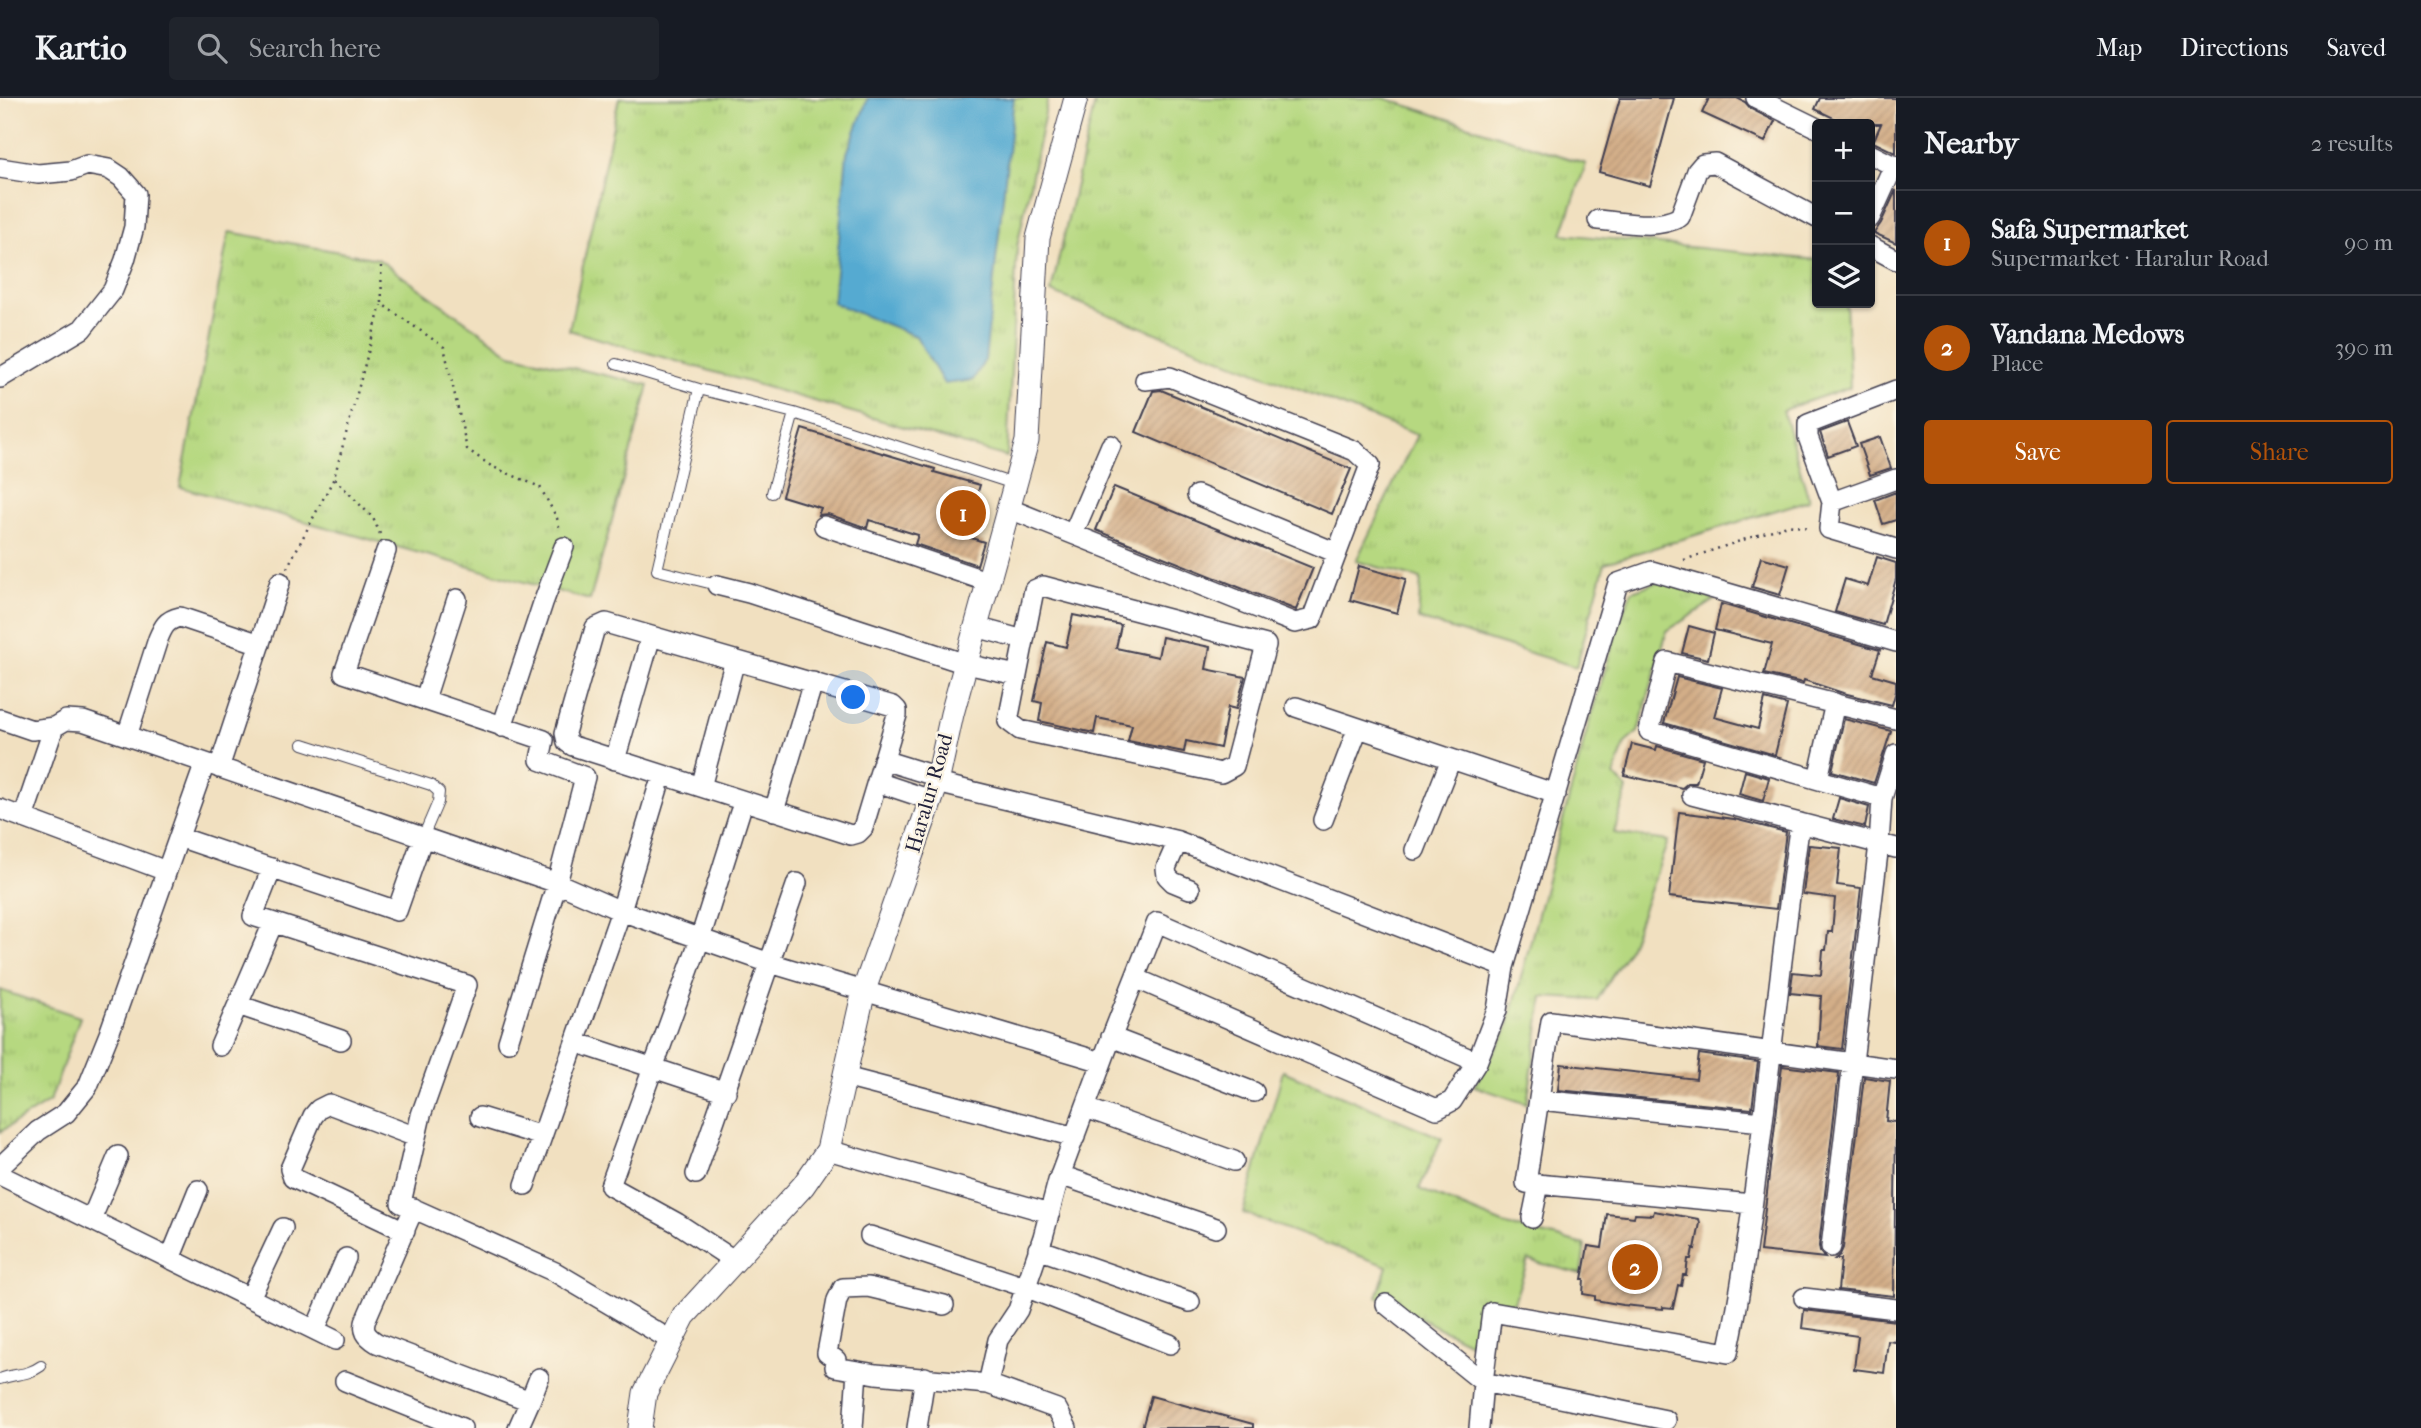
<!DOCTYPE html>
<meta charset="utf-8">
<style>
body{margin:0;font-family:"IM FELL French Canon",serif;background:#20242c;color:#f1f3f6}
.controls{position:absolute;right:21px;top:21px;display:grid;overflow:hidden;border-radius:7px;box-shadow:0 2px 5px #0004}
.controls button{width:63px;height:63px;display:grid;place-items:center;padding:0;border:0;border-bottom:2px solid #363941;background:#171b24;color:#f1f3f6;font:35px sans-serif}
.you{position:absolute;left:854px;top:600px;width:24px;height:24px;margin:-18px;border:5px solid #fff;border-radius:50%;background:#1a73e8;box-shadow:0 0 0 10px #1a73e833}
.badge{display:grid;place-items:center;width:46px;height:46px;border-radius:50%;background:#b45309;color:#fff;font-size:23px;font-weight:700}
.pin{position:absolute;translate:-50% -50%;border:4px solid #fff;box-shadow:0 2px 7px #0006}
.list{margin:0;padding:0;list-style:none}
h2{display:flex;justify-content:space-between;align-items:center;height:91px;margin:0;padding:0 28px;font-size:30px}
h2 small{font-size:23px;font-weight:400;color:#9ea1a6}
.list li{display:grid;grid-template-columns:46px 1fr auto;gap:21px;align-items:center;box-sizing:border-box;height:105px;padding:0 28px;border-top:2px solid #363941}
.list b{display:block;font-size:26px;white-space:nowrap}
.list p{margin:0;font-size:23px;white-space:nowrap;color:#9ea1a6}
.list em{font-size:23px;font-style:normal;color:#9ea1a6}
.actions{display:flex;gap:14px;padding:21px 28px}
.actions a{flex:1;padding:16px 0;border:2px solid #b45309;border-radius:7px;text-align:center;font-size:24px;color:#b45309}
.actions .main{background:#b45309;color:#fff}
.icon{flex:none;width:38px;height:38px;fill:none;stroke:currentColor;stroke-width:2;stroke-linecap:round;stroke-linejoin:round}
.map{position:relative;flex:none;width:1896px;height:1330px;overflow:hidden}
header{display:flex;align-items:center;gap:42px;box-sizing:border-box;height:98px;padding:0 35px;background:#171b24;border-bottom:2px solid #363941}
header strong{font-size:33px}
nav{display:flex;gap:38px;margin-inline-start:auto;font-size:24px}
.search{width:490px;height:63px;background:#20242c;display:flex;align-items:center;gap:18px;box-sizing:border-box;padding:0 24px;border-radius:7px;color:#9ea1a6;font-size:26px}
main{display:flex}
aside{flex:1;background:#171b24}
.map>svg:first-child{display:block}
.grass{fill:url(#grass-tufts);stroke:#6c7d5e;stroke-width:2}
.water{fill:#55aad1;stroke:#3c6686;stroke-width:2}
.building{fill:url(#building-hatch)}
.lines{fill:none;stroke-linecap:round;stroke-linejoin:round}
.service-casing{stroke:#413e4f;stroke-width:12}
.minor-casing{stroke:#413e4f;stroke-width:22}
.tertiary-casing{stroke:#413e4f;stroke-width:25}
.path{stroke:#413e4f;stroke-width:2.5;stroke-dasharray:2 5;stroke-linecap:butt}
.service{stroke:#fff;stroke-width:10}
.minor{stroke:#fff;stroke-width:19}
.tertiary{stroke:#fff;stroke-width:23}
.labels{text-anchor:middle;stroke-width:5;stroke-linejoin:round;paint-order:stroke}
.street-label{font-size:21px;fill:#22223b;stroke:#fcf5e5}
</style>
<header>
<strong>Kartio</strong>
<div class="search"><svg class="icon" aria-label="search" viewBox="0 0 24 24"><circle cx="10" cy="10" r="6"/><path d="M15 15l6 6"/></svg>Search here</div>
<nav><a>Map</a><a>Directions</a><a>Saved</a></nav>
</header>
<main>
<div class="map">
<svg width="1896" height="1330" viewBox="0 0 1896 1330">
<defs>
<pattern id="grass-tufts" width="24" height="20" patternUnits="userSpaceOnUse" patternTransform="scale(1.75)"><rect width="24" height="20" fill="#b6d880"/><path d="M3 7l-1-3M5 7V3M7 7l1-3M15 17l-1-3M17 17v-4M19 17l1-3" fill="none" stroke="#9cb970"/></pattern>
<pattern id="building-hatch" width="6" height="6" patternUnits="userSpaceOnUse" patternTransform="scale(1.75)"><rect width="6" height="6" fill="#d3ae88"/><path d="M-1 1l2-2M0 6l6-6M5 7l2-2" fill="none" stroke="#b59576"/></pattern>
</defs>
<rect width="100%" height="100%" fill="#fcf5e5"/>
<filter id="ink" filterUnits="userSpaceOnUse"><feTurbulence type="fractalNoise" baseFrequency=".0143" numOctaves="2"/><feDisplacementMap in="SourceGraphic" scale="14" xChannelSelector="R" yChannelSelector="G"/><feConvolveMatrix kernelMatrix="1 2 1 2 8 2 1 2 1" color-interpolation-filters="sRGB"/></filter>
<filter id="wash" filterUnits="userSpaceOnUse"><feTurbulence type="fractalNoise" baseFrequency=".00686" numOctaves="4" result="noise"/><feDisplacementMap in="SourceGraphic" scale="28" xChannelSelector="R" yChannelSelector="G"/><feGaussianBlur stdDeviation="1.57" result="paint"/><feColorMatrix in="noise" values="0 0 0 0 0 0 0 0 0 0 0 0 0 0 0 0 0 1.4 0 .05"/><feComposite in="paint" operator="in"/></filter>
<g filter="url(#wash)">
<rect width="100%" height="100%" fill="#f1e0c0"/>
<!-- grass -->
<path class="grass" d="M 619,0 L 1048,0 L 1017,149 L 1007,359 L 569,232 Z
M 1096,0 L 1384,0 L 1586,66 L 1562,136 L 1817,162 L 1817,205 L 1846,205 L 1850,289 L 1783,312 L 1809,402 L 1605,465 L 1576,569 L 1418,521 L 1421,481 L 1356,463 L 1417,337 L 1051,194 Z
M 229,134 L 378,161 L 511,256 L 649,287 L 590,502 L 180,389 Z
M 1660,483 L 1715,502 L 1667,533 L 1638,634 L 1625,645 L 1614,678 L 1627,691 L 1614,735 L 1668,743 L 1629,851 L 1597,902 L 1543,899 L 1527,1006 L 1474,988 L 1507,932 L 1590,621 L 1623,513 L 1632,493 Z
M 0,892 L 80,919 L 50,1003 L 0,1034 Z
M 1283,973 L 1442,1040 L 1419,1091 L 1503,1126 L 1585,1147 L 1581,1176 L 1528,1162 L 1514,1204 L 1487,1208 L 1478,1249 L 1377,1199 L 1387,1168 L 1243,1115 Z"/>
<!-- water -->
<path class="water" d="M 868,0 L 1014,0 L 985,262 L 973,282 L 944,286 L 916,238 L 833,205 L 847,55 Z"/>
<g id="blocks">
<!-- building -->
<path class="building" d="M 1620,0 L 1674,0 L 1650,88 L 1599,74 Z
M 1709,0 L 1737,0 L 1745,4 L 1751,11 L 1775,23 L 1765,44 L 1702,15 Z
M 1820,0 L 1896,0 L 1896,55 L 1873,44 L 1881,26 L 1846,26 L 1815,11 Z
M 1896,92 L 1896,145 L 1874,135 L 1881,125 Z
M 1161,292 L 1351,371 L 1332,416 L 1136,334 L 1153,293 Z
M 1847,324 L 1856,348 L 1828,358 L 1820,334 Z
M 802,331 L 935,371 L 934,374 L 980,387 L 965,438 L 984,444 L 977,467 L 915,446 L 918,437 L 869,422 L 867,430 L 828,416 L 818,417 L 821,410 L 782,398 Z
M 1880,339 L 1891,370 L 1870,377 L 1859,346 Z
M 1114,389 L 1313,470 L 1296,512 L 1096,432 Z
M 1896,394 L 1896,422 L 1883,426 L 1875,402 Z
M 1761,459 L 1789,467 L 1780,497 L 1752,489 Z
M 1877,459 L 1896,465 L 1896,481 L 1883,527 L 1835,514 L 1845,481 L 1868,488 Z
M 1359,468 L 1406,481 L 1397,515 L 1350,502 Z
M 1721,506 L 1880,552 L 1872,576 L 1896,583 L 1896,593 L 1892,607 L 1843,595 L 1804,582 L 1803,585 L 1764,576 L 1772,546 L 1715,532 Z
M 1073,517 L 1121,527 L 1116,550 L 1158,559 L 1162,539 L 1210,549 L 1206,571 L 1245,579 L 1236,611 L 1228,609 L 1220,650 L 1186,643 L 1184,654 L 1128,643 L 1132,627 L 1097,620 L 1094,635 L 1039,623 L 1042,605 L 1034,603 L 1047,544 L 1066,549 Z
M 1689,528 L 1714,535 L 1708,561 L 1682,555 Z
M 1677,579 L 1722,590 L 1714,619 L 1758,631 L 1765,601 L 1787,607 L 1775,657 L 1664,625 Z
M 1844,621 L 1891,633 L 1874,685 L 1832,673 Z
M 1632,646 L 1656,652 L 1657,648 L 1703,661 L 1696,685 L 1688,685 L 1682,690 L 1624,677 Z
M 1745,673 L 1769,680 L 1763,703 L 1739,696 Z
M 1839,700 L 1869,709 L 1865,729 L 1833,721 Z
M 1679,714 L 1734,721 L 1786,734 L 1776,811 L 1669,799 Z
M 1809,747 L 1841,750 L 1837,787 L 1861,790 L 1842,951 L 1818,948 L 1821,898 L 1790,895 L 1793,874 L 1821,877 L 1823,852 L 1826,852 L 1828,834 L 1832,834 L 1835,800 L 1803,796 Z
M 1699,956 L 1758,964 L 1752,1011 L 1558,992 L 1561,966 L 1696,981 Z
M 1782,968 L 1839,975 L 1819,1148 L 1820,1154 L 1825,1160 L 1760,1153 Z
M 1864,979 L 1890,983 L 1886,1023 L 1896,1024 L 1894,1198 L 1838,1192 L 1841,1161 L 1835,1161 L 1840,1157 L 1843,1150 Z
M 1654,1113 L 1699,1121 L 1700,1125 L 1695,1151 L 1693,1150 L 1691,1161 L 1688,1161 L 1686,1177 L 1683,1177 L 1681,1188 L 1678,1187 L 1673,1210 L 1663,1209 L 1663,1211 L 1623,1207 L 1595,1202 L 1595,1198 L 1583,1196 L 1584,1181 L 1582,1181 L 1588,1148 L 1602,1150 L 1607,1116 L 1634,1119 L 1635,1116 L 1653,1117 Z
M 1804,1212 L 1896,1223 L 1896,1244 L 1888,1243 L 1884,1275 L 1854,1271 L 1858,1238 L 1802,1230 Z
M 1151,1298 L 1253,1326 L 1253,1330 L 1142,1330 Z"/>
</g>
</g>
<g filter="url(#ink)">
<use href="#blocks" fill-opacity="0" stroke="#413e4f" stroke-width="2"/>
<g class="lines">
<!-- service casing -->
<g class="service-casing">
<path id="service" d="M 616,266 L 699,291 L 794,315 L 1014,386
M 699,291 L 657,472 L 717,487
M 772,395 L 794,315
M 303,646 L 431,687 L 439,694 L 438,704 L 423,739
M 0,1281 C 16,1275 27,1278 41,1268"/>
</g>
<!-- minor casing -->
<g class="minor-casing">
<path id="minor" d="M 1756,0 L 1817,30
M 1870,56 L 1896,69
M 0,70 L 38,76 L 71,73 L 87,67 L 109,71 L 121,79 L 136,96 L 134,129 L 125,162 L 113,192 L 82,231 L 0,280
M 1870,120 L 1894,67
M 1598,122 C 1625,124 1655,132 1680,119 L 1697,73 L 1703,66 L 1715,65 L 1817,120
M 1870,148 L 1896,162
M 1896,381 L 1832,404 L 1829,431 L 1896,451
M 1197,397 L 1337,455
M 1832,404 L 1808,339 L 1808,326 L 1896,292
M 1010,411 L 1295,525 L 1312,521 L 1370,367 L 1355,353 L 1170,279 L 1145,282
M 824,428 L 989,484
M 1073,436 L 1111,347
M 386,453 L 344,575 L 544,642 L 540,662 L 585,679 L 557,785 L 508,944
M 717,487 L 749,495 L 966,566 L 1017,577
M 1043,488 L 1266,547 L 1234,668 L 1221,675 L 1020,632 L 1008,623 L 1034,492 Z
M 606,525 L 893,608 L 897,612 L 897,617 L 863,730 L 858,735 L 851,737 L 573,648 L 567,644 L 565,635 L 595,530 Z
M 976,529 L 1024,542
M 425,601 L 457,501
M 1296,609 L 1556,696
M 0,621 L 32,632 L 54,629 L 66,622 L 83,623 L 557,785 L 621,813 L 770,865 L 1102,964
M 502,629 L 543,505 L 564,449
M 127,638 L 158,541 C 163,529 166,522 180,519 L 260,546
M 615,662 L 651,538
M 883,662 L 938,679
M 219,670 L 280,484
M 1818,681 L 1835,605
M 877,684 L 931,702
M 937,685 L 1178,743 L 1504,869
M 701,689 L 735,562
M 1692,697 L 1896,750
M 1882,700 L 1649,633 L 1667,564 L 1896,621
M 0,711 L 166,773
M 774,713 L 813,584
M 23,720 L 54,629
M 1323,722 L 1358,630
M 179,739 L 397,813 L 423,739
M 1178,743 L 1166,770 L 1167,778 L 1173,784 L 1190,791
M 1415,752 L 1451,661
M 272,770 L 253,818 L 467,887 L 421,1017 L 401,1105 L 555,1174 L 672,1243
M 1135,880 L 1437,1011 L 1452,1003 L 1477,964 L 1497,912 L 1504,869 L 1618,485 L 1652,473 L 1896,544
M 238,907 L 341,942
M 1111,939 L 1254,994
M 575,944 L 726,994
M 220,948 L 273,825
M 845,979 L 1075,1039
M 1539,1002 L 1763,1024
M 1086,1010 L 1234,1063
M 480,1019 L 542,1038
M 828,1052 L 1050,1115
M 0,1069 L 38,1033 L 66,1015 L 88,988 L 109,936 L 205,665
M 696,1076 L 797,785
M 0,1077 L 335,1242
M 1060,1077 L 1216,1130
M 525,1087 L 621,813 L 658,690
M 1752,1106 L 1526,1085 L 1551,923 L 1896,971
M 414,1110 L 366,1221 C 362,1233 366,1238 377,1245 L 530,1303 L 518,1330
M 1532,1120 L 1539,1086
M 91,1122 L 118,1058
M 405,1133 L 293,1080 L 290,1071 L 313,1018 L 319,1011 L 329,1006 L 416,1039
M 870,1138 L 1025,1189 L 1170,1246
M 1831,1149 L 1879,746 L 1882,700 L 1896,656
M 1038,1151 L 1190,1204
M 170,1161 L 198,1092
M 735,1163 L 677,1125 L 610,1088 L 700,841 L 740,714
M 250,1200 L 283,1130
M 1804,1200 L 1896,1211
M 1386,1206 L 1483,1284 L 1479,1330
M 944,1207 L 868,1189 L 843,1190 L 837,1202 L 827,1255 L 836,1262 L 835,1269 L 876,1276 L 988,1286 L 1057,1311 L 1067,1330
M 315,1232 L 346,1160
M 345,1283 L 462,1330
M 988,1286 L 998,1242 L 1018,1212 L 1043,1139 L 1058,1083 L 1108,948 L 1157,824 L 1477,964
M 530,1303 L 539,1280
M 1666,1322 L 1483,1284 L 1492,1214 L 1728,1255 C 1741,1194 1749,1133 1757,1072 C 1772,956 1783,840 1800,725
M 853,1330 L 857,1273
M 917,1330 L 925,1279"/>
</g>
<!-- tertiary casing -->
<g class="tertiary-casing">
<path id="tertiary" d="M 640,1330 L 645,1295 L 684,1218 L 803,1088 L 828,1052 L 864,892 L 937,685 L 952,616 L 1027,343 L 1038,140 L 1076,0"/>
</g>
<!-- path -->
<path class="path" d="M 381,168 L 382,206 L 444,249 L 467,351 L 491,368 L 540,389 L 557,420 L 560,432
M 380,436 L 373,420 L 334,380 L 381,207
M 1684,462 L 1787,427 L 1811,430
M 287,470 L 334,380"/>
<!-- service -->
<use href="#service" class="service"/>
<!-- minor -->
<use href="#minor" class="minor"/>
<!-- tertiary -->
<use href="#tertiary" class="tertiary"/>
</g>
</g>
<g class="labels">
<!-- street labels -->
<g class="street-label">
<text transform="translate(929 695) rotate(-74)" y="7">Haralur Road</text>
</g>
</g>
</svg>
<div class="controls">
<button>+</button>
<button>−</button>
<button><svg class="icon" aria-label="layers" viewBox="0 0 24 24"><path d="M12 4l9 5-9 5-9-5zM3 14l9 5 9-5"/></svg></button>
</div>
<div class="you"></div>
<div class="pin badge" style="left:963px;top:415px">1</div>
<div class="pin badge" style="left:1635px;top:1169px">2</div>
</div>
<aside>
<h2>Nearby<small>2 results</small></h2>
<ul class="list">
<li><span class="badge">1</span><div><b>Safa Supermarket</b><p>Supermarket · Haralur Road</p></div><em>90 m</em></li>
<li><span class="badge">2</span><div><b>Vandana Medows</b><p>Place</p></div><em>390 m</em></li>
</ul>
<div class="actions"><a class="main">Save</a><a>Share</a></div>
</aside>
</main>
